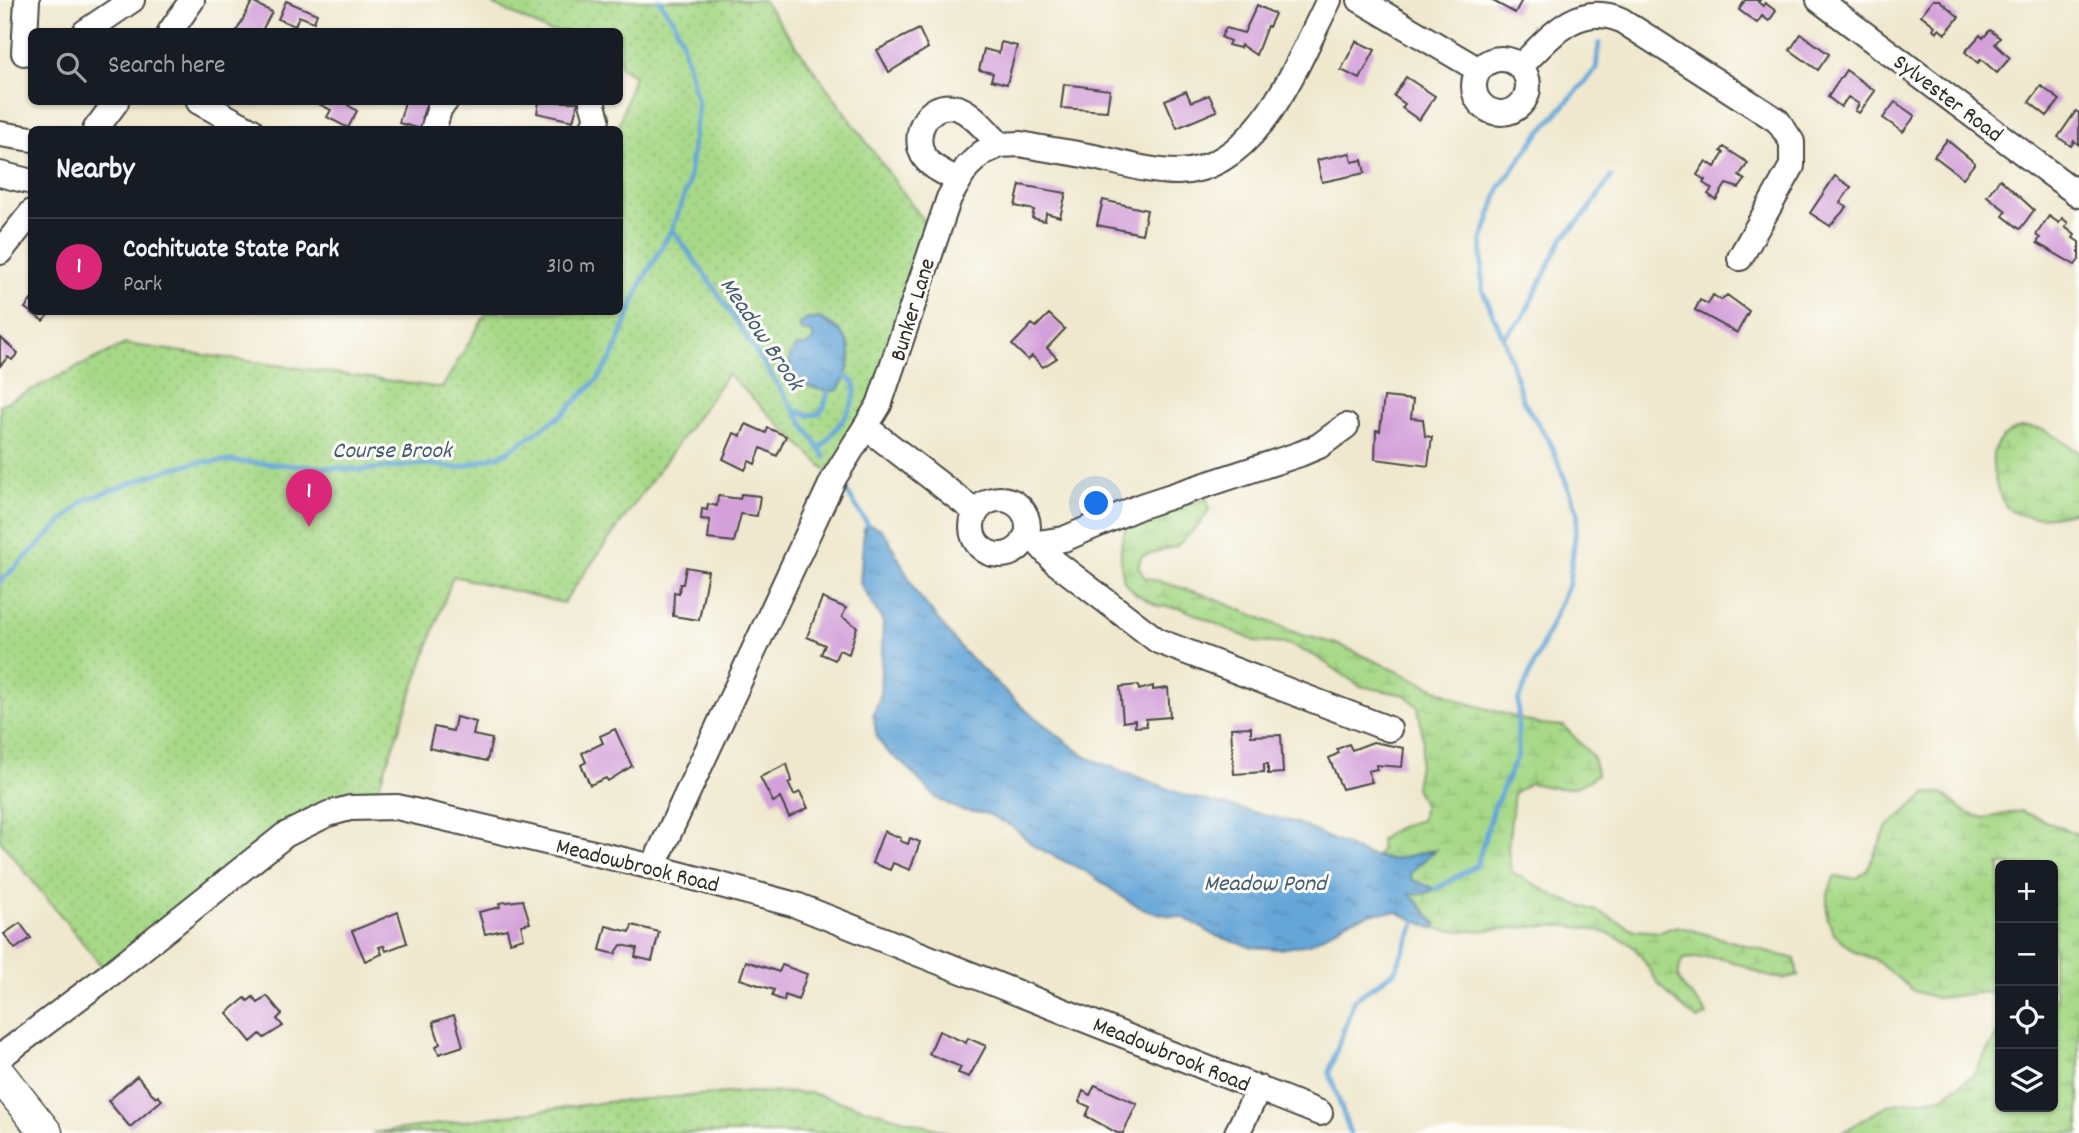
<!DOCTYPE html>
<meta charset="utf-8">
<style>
body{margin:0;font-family:Dekko,sans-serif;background:#242831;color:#f1f3f6}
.controls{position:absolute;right:21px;bottom:21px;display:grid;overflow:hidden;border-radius:10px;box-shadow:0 2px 5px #0004}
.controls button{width:63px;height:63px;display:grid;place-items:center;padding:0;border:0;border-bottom:2px solid #363941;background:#171b24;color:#f1f3f6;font:35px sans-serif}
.you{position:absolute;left:1097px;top:504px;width:24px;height:24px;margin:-18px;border:5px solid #fff;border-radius:50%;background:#1a73e8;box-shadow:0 0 0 10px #1a73e833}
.badge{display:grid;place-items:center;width:46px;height:46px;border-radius:50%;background:#db2777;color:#fff;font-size:23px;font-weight:700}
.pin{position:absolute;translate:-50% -58px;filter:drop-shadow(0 2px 4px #0008)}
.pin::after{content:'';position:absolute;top:37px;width:24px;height:21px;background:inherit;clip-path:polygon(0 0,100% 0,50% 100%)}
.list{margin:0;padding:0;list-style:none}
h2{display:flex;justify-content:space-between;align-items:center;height:91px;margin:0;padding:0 28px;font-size:30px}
h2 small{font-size:23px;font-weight:400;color:#9ea1a6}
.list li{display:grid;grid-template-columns:46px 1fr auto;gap:21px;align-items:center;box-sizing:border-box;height:98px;padding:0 28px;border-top:2px solid #363941}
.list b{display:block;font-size:26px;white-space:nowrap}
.list p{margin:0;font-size:23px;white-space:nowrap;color:#9ea1a6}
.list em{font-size:23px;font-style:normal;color:#9ea1a6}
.icon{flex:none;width:38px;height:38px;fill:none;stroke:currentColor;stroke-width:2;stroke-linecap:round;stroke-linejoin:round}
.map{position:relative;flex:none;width:2079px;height:1133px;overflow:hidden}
.search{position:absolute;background:#171b24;box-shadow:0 2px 5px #0004;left:28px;top:28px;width:595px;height:77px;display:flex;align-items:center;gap:18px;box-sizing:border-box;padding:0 24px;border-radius:10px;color:#9ea1a6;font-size:26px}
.panel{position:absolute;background:#171b24;box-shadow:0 2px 5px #0004;left:28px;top:126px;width:595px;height:189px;border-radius:10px}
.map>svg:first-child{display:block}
.wetland{fill:url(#wetland-marsh);stroke:#69825a;stroke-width:2}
.park{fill:url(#park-dots);stroke:#69825a;stroke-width:2}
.water{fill:url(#water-ripples);stroke:#486882;stroke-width:2}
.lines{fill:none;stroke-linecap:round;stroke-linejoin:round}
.stream{stroke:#65a6d8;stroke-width:5}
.building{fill:#d3a0d9}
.minor-casing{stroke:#484743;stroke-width:28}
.major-casing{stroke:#484743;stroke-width:35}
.minor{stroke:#fff;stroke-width:24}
.major{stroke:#fff;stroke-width:32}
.labels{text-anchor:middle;stroke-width:6;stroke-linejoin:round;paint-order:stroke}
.street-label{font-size:23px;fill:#2b2b2b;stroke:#fdfcf7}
.water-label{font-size:24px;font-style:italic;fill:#425c70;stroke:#fdfcf7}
</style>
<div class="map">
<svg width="2079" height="1133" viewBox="0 0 2079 1133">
<defs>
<pattern id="wetland-marsh" width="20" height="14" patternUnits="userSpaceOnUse" patternTransform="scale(1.75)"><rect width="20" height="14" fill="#a7d988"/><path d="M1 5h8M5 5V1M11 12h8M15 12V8" fill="none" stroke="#90ba76"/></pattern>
<pattern id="park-dots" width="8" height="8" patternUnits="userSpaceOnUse" patternTransform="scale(1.75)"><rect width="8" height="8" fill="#a7d988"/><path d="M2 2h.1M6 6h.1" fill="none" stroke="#90ba76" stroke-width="1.8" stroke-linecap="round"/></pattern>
<pattern id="water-ripples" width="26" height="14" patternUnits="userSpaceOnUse" patternTransform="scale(1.75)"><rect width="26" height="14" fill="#65a6d8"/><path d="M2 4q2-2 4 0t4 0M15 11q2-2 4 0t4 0" fill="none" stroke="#5387af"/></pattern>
</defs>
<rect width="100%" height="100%" fill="#fdfcf7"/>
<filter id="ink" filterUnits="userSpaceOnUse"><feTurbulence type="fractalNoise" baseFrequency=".0143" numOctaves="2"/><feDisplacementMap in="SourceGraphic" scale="14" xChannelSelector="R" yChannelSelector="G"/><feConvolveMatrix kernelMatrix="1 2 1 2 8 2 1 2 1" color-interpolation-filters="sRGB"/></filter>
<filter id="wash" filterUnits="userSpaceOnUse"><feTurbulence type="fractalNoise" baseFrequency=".00686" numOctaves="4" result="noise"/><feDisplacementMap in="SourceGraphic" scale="28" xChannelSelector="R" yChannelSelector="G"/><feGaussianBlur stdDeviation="1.57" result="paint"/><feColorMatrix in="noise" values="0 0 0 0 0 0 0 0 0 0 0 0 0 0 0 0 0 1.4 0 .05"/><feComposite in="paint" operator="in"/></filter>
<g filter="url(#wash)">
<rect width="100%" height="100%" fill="#efe8ce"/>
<!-- wetland -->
<path class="wetland" d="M 2021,427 C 2052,427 2055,438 2079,452 L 2079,510 C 2059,516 2035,521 2015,513 C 2005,509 2000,497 1997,487 C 1989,458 1989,439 2021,427 Z
M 1207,498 L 1209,510 L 1201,523 L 1177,546 L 1142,556 L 1138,566 L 1144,577 L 1202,594 L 1299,634 L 1340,645 L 1464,702 L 1538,724 L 1564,726 L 1593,757 L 1597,774 C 1576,794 1556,789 1530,783 L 1514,793 L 1508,847 L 1511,871 L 1559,898 L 1602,913 L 1634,930 L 1660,932 L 1677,926 L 1795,959 L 1798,976 C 1768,986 1750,964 1723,959 C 1711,956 1696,958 1683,959 C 1668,989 1695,991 1707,1015 L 1698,1020 C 1683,1009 1670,997 1658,983 C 1647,968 1642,951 1625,941 C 1563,908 1496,940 1432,928 L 1437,924 L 1408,892 L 1434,889 L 1412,880 L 1410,872 L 1434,850 L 1390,860 L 1376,856 L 1381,850 L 1380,840 C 1391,830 1407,823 1422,820 L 1423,804 L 1415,787 L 1423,742 L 1421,724 L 1418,707 L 1405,695 L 1360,686 L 1315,656 L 1288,644 L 1257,642 L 1181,608 L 1158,606 L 1136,594 L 1124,581 C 1120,562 1118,536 1131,521 Z
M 1927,793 L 1942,793 L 1967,813 L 1984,818 L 2021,811 L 2079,835 L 2079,1133 L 1841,1133 L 1888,1105 L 1943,1097 L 1974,1074 L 1997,1034 L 2000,1034 L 2000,1107 L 2053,1107 L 2053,1021 L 2056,992 L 2053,987 L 2053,865 L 2000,865 L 2000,996 L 1985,992 L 1937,998 L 1914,991 L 1874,959 L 1855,952 L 1834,934 L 1827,917 L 1827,897 L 1834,877 L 1857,878 L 1867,870 L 1887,827 Z"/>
<!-- park -->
<path class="park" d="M 492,0 L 763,0 L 934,235 L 888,383 L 834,478 L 728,374 L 563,603 L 453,576 L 372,806 L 328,814 L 109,975 L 0,841 L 0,405 L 125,344 L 442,388 L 487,312 L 620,312 L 618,129 L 634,75 L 620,67 L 620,32 L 548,31 L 494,5 Z
M 741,1092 L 811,1093 L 950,1133 L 372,1133 L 607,1102 Z"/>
<!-- water -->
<path class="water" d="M 819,318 C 855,334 858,358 838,390 C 814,396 772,372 797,346 L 806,346 L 813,340 L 813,333 L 801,331 L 799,325 L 806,320 Z
M 868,525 L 880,528 L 888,538 L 916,592 L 964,652 L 1023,708 L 1086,757 L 1187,796 L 1294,822 L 1365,854 L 1390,860 L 1435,850 L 1410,873 L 1412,880 L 1436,889 L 1424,894 L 1409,893 L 1437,925 L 1432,928 L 1397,912 L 1374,913 L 1349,921 L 1309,944 L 1280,949 L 1251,947 L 1216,936 L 1184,918 L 1154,913 L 1131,903 L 1087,872 L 1035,847 L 1013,827 L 988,814 L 960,810 L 936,798 L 905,765 L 887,752 L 877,737 L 873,715 L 880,697 L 883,622 L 860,583 L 864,528 Z"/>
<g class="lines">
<!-- stream -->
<path class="stream" d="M 672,229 L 713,286 L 825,457
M 1503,337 L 1522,319 L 1562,239 L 1588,211 L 1611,177
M 795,410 L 809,415 L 818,414 L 824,407 L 828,392
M 820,450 C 832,431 861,406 854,382 L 846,377
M 845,489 L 868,525
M 0,582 L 85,500 L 169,469 L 200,462 L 231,461 L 362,470 L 428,464 L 458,468 L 506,453 L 563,414 L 598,379 L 614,354 L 641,284 L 672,229 L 688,186 L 698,103 L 682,41 L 674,21 L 659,0
M 1436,889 L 1477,865 L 1493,810 L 1518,755 L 1518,701 L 1569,583 L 1578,513 L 1550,442 L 1523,401 L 1506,344 L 1482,289 L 1482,240 L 1500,187 L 1537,136 L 1596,69 L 1599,43
M 1350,1133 L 1329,1072 L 1354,1000 L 1395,971 L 1417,919"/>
</g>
<g id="blocks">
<!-- building -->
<path class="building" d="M 1491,0 L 1522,0 L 1515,13 Z
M 1745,0 L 1760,0 L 1758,2 L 1763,6 L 1765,3 L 1776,11 L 1769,21 L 1762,16 L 1757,23 L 1739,10 Z
M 1933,0 L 1939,0 L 1959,17 L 1945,34 L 1939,29 L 1937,32 L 1933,29 L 1935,26 L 1921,15 Z
M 286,1 L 317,14 L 314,22 L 299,16 L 295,26 L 278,19 Z
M 252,2 L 272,12 L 261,32 L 236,32 Z
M 1257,5 L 1275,14 L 1269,27 L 1267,26 L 1256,55 L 1241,45 L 1240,48 L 1228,45 L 1230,41 L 1221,37 L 1226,28 L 1244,33 Z
M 919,29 L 928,48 L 889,72 L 877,50 Z
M 1990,30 L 2000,38 L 1995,44 L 2010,58 L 1997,73 L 1981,59 L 1978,63 L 1965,52 L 1980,35 L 1983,38 Z
M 1801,34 L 1829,54 L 1818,70 L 1790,50 Z
M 1356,41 L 1375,50 L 1360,79 L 1341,70 Z
M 1001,42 L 1017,46 L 1007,84 L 991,80 L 993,73 L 979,70 L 984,49 L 999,53 Z
M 1846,70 L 1875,91 L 1859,113 L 1855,111 L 1859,104 L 1848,97 L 1841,107 L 1828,97 Z
M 1406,77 L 1435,96 L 1419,120 L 1402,108 L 1405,104 L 1394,96 Z
M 1064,84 L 1110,90 L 1107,111 L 1061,108 Z
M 2041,86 L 2060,100 L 2047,116 L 2029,102 Z
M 1186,91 L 1191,102 L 1209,95 L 1217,111 L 1177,128 L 1165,100 Z
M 315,102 L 350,102 L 348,105 L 357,111 L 348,128 L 327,117 L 331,110 Z
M 405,102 L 427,102 L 422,117 L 428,119 L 425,130 L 399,123 Z
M 539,102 L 578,102 L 573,121 L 537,113 Z
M 1895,102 L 1915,116 L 1903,132 L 1883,118 Z
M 2076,111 L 2079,113 L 2079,145 L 2074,141 L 2071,146 L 2058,137 Z
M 1947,140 L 1975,163 L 1963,178 L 1934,156 Z
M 1724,147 L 1748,163 L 1739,176 L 1745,180 L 1739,188 L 1726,184 L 1716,200 L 1708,194 L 1712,189 L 1703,183 L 1705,180 L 1697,175 L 1706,161 L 1715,167 L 1724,153 L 1721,151 Z
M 1350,153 L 1352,162 L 1362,160 L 1365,173 L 1322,182 L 1317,160 Z
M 1835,176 L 1851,187 L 1840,203 L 1847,207 L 1830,226 L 1810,213 Z
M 2000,179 L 2034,210 L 2020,229 L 2003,216 L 2006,211 L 1987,196 Z
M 1020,185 L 1066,193 L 1060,217 L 1046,213 L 1045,221 L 1032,218 L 1034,210 L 1015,206 Z
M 1103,200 L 1147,210 L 1142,234 L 1097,225 Z
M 2049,216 L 2059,223 L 2062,218 L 2068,223 L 2065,227 L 2075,235 L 2073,238 L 2079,242 L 2079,260 L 2075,265 L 2037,243 L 2040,238 L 2036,235 Z
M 1713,295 L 1721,300 L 1727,295 L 1749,311 L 1737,333 L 1695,310 L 1700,300 L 1708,304 Z
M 32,299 L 32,312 L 51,312 L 43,321 L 25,308 Z
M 1049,314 L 1065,329 L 1047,348 L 1057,358 L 1043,367 L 1032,356 L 1028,360 L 1012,345 L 1032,324 L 1036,327 Z
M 0,337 L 18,353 L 12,360 L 8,357 L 0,366 Z
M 1384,397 L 1413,400 L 1411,418 L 1423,419 L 1425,436 L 1432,437 L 1428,466 L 1375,459 L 1376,430 L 1380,431 Z
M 746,424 L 766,433 L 768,428 L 786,436 L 777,456 L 761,448 L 755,464 L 749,461 L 745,470 L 723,459 L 734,433 L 741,436 Z
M 741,494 L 760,496 L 757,516 L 741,514 L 734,542 L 708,539 L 710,520 L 701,519 L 702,509 L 707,510 L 708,504 L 717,506 L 718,496 L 740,499 Z
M 686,567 L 708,571 L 699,620 L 673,616 L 674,592 L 679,593 L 680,584 L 683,584 Z
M 822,598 L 846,608 L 842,617 L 857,627 L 849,654 L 839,650 L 835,660 L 821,654 L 825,645 L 807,637 Z
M 1138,685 L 1139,690 L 1153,686 L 1153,690 L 1168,688 L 1170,717 L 1146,719 L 1147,726 L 1135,727 L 1135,720 L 1123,722 L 1120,687 Z
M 456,717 L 476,722 L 473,735 L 492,739 L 487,761 L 429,748 L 434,727 L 453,731 Z
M 1251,727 L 1251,736 L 1281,735 L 1283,773 L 1268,774 L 1268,764 L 1264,764 L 1264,772 L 1234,774 L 1231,728 Z
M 615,729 L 632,766 L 608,781 L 606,778 L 590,785 L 581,765 L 586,762 L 582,753 L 603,743 L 600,736 Z
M 1373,742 L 1404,748 L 1402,767 L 1376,765 L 1377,769 L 1368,771 L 1372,782 L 1342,789 L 1329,758 L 1339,753 L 1337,749 L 1349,744 L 1352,750 Z
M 787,764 L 792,781 L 788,783 L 794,795 L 800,792 L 808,808 L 789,817 L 780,798 L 773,802 L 760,777 Z
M 884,831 L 901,838 L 900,841 L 908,844 L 910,838 L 920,842 L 910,870 L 893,863 L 890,870 L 872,863 Z
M 523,900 L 530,923 L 521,925 L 524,938 L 510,942 L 507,929 L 485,934 L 479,912 L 500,907 L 499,903 Z
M 398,912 L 407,943 L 386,951 L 384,946 L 379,947 L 382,954 L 365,961 L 352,931 Z
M 20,923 L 31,938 L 15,949 L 4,934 Z
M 632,925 L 659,932 L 652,961 L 635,957 L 637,948 L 621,945 L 615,954 L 600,950 L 606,926 L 630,932 Z
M 746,961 L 779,972 L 782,965 L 807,974 L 798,1000 L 785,995 L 784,1001 L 772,996 L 774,990 L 740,979 Z
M 267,996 L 282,1014 L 277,1019 L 283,1026 L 264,1038 L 260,1034 L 251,1042 L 227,1013 L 245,998 L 248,1001 L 253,997 L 258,1003 Z
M 454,1015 L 463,1046 L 439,1054 L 436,1046 L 440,1044 L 433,1022 Z
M 939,1031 L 966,1043 L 968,1038 L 986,1046 L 969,1077 L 958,1073 L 961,1067 L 929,1054 Z
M 137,1076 L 156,1098 L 158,1096 L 162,1100 L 130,1127 L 108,1101 Z
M 1095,1085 L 1137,1104 L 1123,1133 L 1117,1133 L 1086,1116 L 1090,1107 L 1079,1102 L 1083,1091 L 1090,1095 Z"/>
</g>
</g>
<g filter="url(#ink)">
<use href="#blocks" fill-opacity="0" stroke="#484743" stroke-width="2"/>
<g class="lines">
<!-- minor casing -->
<g class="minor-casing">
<path id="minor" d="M 1360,0 L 1479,70
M 1819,0 L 2079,195
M 85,32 L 132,0
M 170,32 L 192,0
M 24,53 L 27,0
M1474 86a27 27 0 1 1 54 0a27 27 0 1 1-54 0Z
M 1520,67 C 1549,38 1577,1 1621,20 L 1778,121 L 1792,142 L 1792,166 L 1740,258
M 199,102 L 251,130
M 95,130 L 116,102
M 433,130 L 440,107 L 445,102
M 591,130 L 597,119 L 592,102
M 0,134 L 32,139
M 0,174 L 32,182
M 958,180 C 947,174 929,167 923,155 C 912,134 927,102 954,107 C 971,110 988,133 1000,145
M 0,252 L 32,212
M 867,428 L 976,512
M972 527a28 28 0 1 1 56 0a28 28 0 1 1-56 0Z
M 1025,538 L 1038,543 L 1055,562 L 1158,641 L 1389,729
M 1038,543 L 1064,539 L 1141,506 L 1300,454 L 1319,446 L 1346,426
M 653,867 L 834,478 L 879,405 L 949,198 L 967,167 L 982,153 L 1000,145 L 1020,144 C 1044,149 1069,152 1094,157 C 1122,163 1149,172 1178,172 C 1259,170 1298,61 1329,0
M 0,1057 L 109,975 L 285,835 L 328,814 L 350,808 L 397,807 L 653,867 L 796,905 L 1320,1113
M 1237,1133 L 1259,1088"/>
</g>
<!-- major casing -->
<g class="major-casing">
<path id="major" d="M 0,1075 L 46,1133"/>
</g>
<!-- minor -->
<use href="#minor" class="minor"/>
<!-- major -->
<use href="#major" class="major"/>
</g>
</g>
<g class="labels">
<!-- street labels -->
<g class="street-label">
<text transform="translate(1949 97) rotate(37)" y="8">Sylvester Road</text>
<text transform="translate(911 309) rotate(-73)" y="8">Bunker Lane</text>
<text transform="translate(638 864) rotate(14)" y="8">Meadowbrook Road</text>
<text transform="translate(1172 1053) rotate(22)" y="8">Meadowbrook Road</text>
</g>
<!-- water labels -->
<g class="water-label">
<text transform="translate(763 333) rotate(56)" y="8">Meadow Brook</text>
<text x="392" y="457">Course Brook</text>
<text x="1265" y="890">Meadow Pond</text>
</g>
</g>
</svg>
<div class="controls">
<button>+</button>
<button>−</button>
<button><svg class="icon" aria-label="locate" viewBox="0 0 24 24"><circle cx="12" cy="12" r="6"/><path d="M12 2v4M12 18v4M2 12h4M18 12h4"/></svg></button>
<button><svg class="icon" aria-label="layers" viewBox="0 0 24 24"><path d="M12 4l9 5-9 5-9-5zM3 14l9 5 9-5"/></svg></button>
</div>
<div class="you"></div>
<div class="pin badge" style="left:309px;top:527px">1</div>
<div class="search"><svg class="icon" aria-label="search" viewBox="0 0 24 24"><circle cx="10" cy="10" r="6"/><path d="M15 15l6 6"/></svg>Search here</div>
<section class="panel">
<h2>Nearby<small></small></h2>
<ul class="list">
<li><span class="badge">1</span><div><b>Cochituate State Park</b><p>Park</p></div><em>310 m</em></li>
</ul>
</section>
</div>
